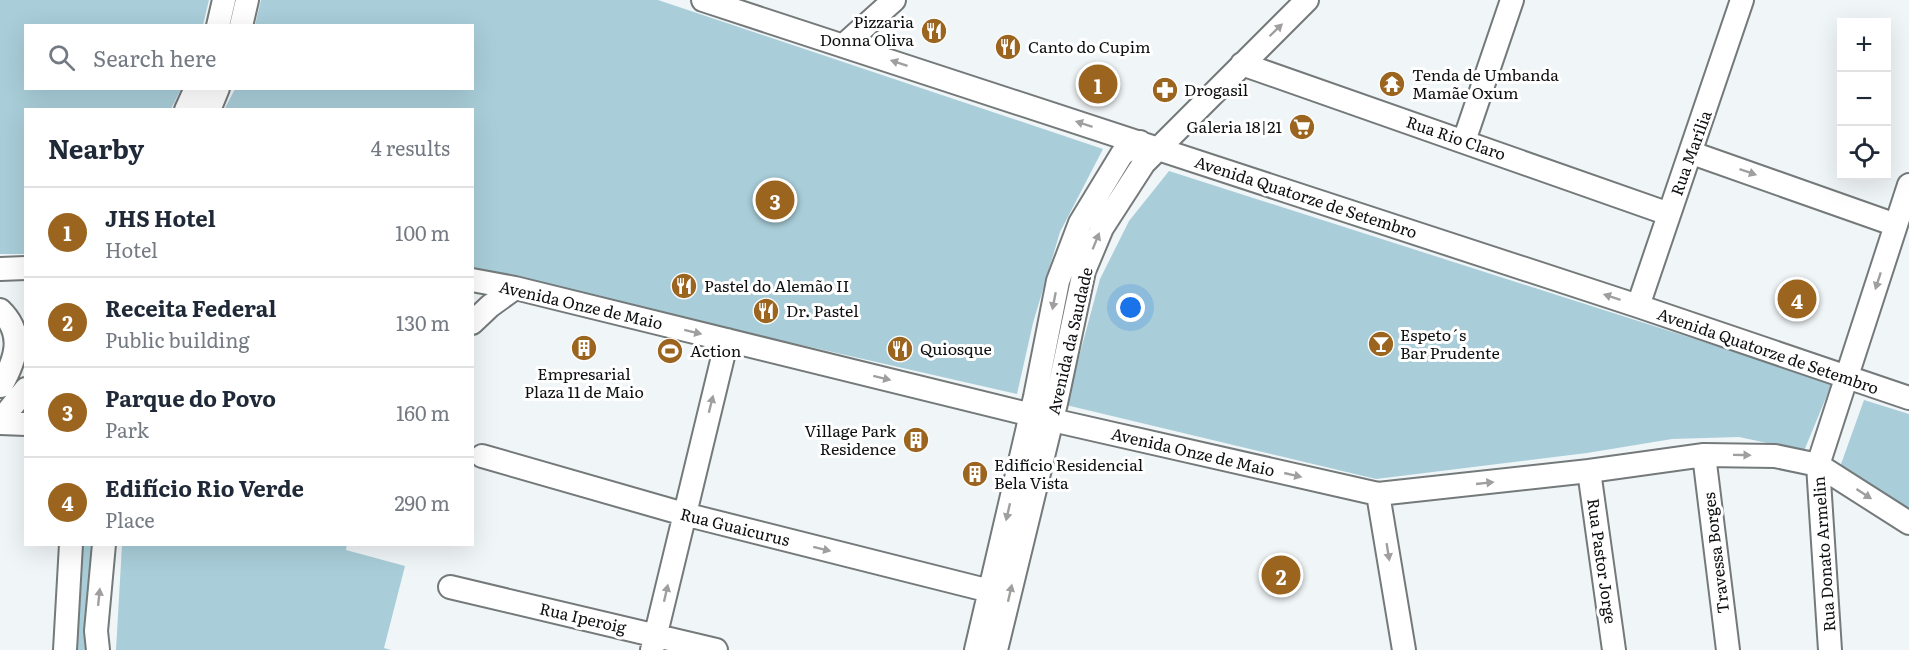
<!DOCTYPE html>
<meta charset="utf-8">
<style>
body{margin:0;font-family:Literata,serif;background:#f6f6f7;color:#1f2937}
.controls{position:absolute;right:18px;top:18px;display:grid;overflow:hidden;border-radius:0px;box-shadow:0 6px 24px #0002}
.controls button{width:54px;height:54px;display:grid;place-items:center;padding:0;border:0;border-bottom:2px solid #e0e1e3;background:#fff;color:#1f2937;font:30px sans-serif}
.you{position:absolute;left:1131px;top:308px;width:21px;height:21px;margin:-15px;border:4px solid #fff;border-radius:50%;background:#1a73e8;box-shadow:0 0 0 9px #1a73e833}
.badge{display:grid;place-items:center;width:39px;height:39px;border-radius:50%;background:#9b651f;color:#fff;font-size:20px;font-weight:700}
.pin{position:absolute;translate:-50% -50%;border:3px solid #fff;box-shadow:0 2px 6px #0006}
.list{margin:0;padding:0;list-style:none}
h2{display:flex;justify-content:space-between;align-items:center;height:78px;margin:0;padding:0 24px;font-size:26px}
h2 small{font-size:20px;font-weight:400;color:#747a83}
.list li{display:grid;grid-template-columns:39px 1fr auto;gap:18px;align-items:center;box-sizing:border-box;height:90px;padding:0 24px;border-top:2px solid #e0e1e3}
.list b{display:block;font-size:22px;white-space:nowrap}
.list p{margin:0;font-size:20px;white-space:nowrap;color:#747a83}
.list em{font-size:20px;font-style:normal;color:#747a83}
.icon{flex:none;width:33px;height:33px;fill:none;stroke:currentColor;stroke-width:2;stroke-linecap:round;stroke-linejoin:round}
.map{position:relative;flex:none;width:1909px;height:650px;overflow:hidden}
.search{position:absolute;background:#fff;box-shadow:0 6px 24px #0002;left:24px;top:24px;width:450px;height:66px;display:flex;align-items:center;gap:15px;box-sizing:border-box;padding:0 21px;border-radius:0px;color:#747a83;font-size:22px}
.panel{position:absolute;background:#fff;box-shadow:0 6px 24px #0002;left:24px;top:108px;width:450px;height:438px;border-radius:0px}
.map>svg:first-child{display:block}
.green{fill:#a9ced9}
.lines{fill:none;stroke-linecap:round;stroke-linejoin:round}
.minor-casing{stroke:#74797a;stroke-width:26}
.minor{stroke:#fff;stroke-width:22}
.oneway{fill:#9f9f9f}
.labels{text-anchor:middle;stroke-width:6;stroke-linejoin:round;paint-order:stroke}
.poi-label{font-size:16px;fill:#0e0f10;stroke:#fff;text-anchor:start}
.street-label{font-size:16px;fill:#0e0f10;stroke:#fff}
</style>
<div class="map">
<svg width="1909" height="650" viewBox="0 0 1909 650">
<rect width="100%" height="100%" fill="#f0f5f7"/>
<!-- green -->
<path class="green" d="M 0,0 L 209,0 L 203,25 L 26,26 L 26,88 L 181,89 L 171,109 L 26,110 L 25,254 L 0,254 Z
M 261,0 L 658,0 L 1103,149 L 1060,232 L 1033,323 L 1017,394 L 473,270 L 472,110 L 224,110 L 235,89 L 472,88 L 472,26 L 255,25 Z
M 1169,171 L 1832,383 L 1804,451 L 1739,437 L 1672,439 L 1587,453 L 1376,479 L 1066,405 L 1100,279 L 1129,221 Z
M 1864,400 L 1909,414 L 1909,510 L 1840,467 Z
M 81,545 L 94,545 L 87,650 L 75,650 Z
M 122,545 L 347,545 L 346,550 L 405,566 L 384,648 L 391,650 L 116,650 Z"/>
<g class="lines">
<!-- minor casing -->
<g class="minor-casing">
<path id="minor" d="M 703,0 L 1638,306 L 1909,398
M 218,26 L 224,0
M 241,26 L 247,0
M 844,45 L 894,0
M 1242,64 L 1669,214
M 186,110 L 196,88
M 209,110 L 218,88
M 1464,141 L 1512,0
M 1692,153 L 1896,225
M 0,269 L 26,268
M 472,280 L 515,288 L 1052,420 L 1378,494 L 1589,471 L 1704,455 L 1775,456 L 1818,465 L 1909,523
M 1638,306 L 1742,0
M 0,310 C 25,334 16,359 1,386
M 472,323 L 490,306 L 515,288
M 0,421 L 26,389
M 0,423 L 26,424
M 1704,455 L 1728,650
M 482,456 L 684,514 L 990,591
M 1589,471 L 1614,650
M 1378,494 L 1404,650
M 450,587 L 716,650
M 65,650 L 71,544
M 98,650 L 96,631 L 104,544
M 652,650 L 727,340
M 976,650 L 1035,397 L 1058,281 L 1080,223 L 1122,154 L 1140,142
M 996,650 L 1056,403 L 1084,271 L 1102,228 L 1144,163 L 1307,0
M 1830,650 L 1818,465 L 1909,185"/>
</g>
<!-- minor -->
<use href="#minor" class="minor"/>
</g>
<!-- one-way arrows -->
<defs><path id="oneway-solid" d="M-6-.8H1V-3.2L6.5 0L1 3.2V.8H-6Z" transform="scale(1.5)"/></defs>
<g class="oneway">
<use href="#oneway-solid" transform="translate(1276 30) rotate(-44)"/>
<use href="#oneway-solid" transform="translate(899 63) rotate(-162)"/>
<use href="#oneway-solid" transform="translate(1084 124) rotate(-162)"/>
<use href="#oneway-solid" transform="translate(1748 172) rotate(19)"/>
<use href="#oneway-solid" transform="translate(1096 241) rotate(-68)"/>
<use href="#oneway-solid" transform="translate(1878 281) rotate(108)"/>
<use href="#oneway-solid" transform="translate(1612 297) rotate(-162)"/>
<use href="#oneway-solid" transform="translate(1054 301) rotate(101)"/>
<use href="#oneway-solid" transform="translate(693 332) rotate(14)"/>
<use href="#oneway-solid" transform="translate(882 378) rotate(14)"/>
<use href="#oneway-solid" transform="translate(711 404) rotate(-76)"/>
<use href="#oneway-solid" transform="translate(1742 455) rotate(1)"/>
<use href="#oneway-solid" transform="translate(1293 475) rotate(13)"/>
<use href="#oneway-solid" transform="translate(1485 483) rotate(-6)"/>
<use href="#oneway-solid" transform="translate(1864 494) rotate(33)"/>
<use href="#oneway-solid" transform="translate(1008 512) rotate(103)"/>
<use href="#oneway-solid" transform="translate(822 549) rotate(14)"/>
<use href="#oneway-solid" transform="translate(1388 552) rotate(81)"/>
<use href="#oneway-solid" transform="translate(666 593) rotate(-77)"/>
<use href="#oneway-solid" transform="translate(1010 593) rotate(-77)"/>
<use href="#oneway-solid" transform="translate(99 597) rotate(-84)"/>
</g>
<!-- icons -->
<defs>
<g id="restaurant-disc" transform="scale(1.35)"><circle r="9.5" fill="#9b651f" stroke="#fff"/><path d="M-5-6h1v4h1v-4h1v4h1v-4h1v5L-1.5 .5V6h-2V.5L-5-1ZM5-6V6H3V1.5H1.5Q1.5-4 5-6Z" fill="#fff"/></g>
<g id="temple-disc" transform="scale(1.35)"><circle r="9.5" fill="#9b651f" stroke="#fff"/><path d="M0-6L5-2H3V0L6.5 2.5H4V6H1.5V3h-3V6H-4V2.5H-6.5L-3 0V-2H-5Z" fill="#fff"/></g>
<g id="pharmacy-disc" transform="scale(1.35)"><circle r="9.5" fill="#9b651f" stroke="#fff"/><path d="M-2-6h4v4h4v4h-4v4h-4v-4h-4v-4h4Z" fill="#fff"/></g>
<g id="supermarket-disc" transform="scale(1.35)"><circle r="9.5" fill="#9b651f" stroke="#fff"/><path d="M-6-5.5h2.5l.6 2H6L4.5 2H-2.5L-4.4-4H-6ZM-1.5 3.2a1.3 1.3 0 1 0 .1 0ZM3 3.2a1.3 1.3 0 1 0 .1 0Z" fill="#fff"/></g>
<g id="bar-disc" transform="scale(1.35)"><circle r="9.5" fill="#9b651f" stroke="#fff"/><path d="M-6-5H6L.8 .8V4.5H3.5V6h-7V4.5H-.8V.8Z" fill="#fff"/></g>
<g id="building-disc" transform="scale(1.35)"><circle r="9.5" fill="#9b651f" stroke="#fff"/><path d="M-4-6H4V6H1V3H-1V6H-4ZM-2.5-4.3h1.7v1.8h-1.7ZM.8-4.3h1.7v1.8H.8ZM-2.5-1h1.7V.8h-1.7ZM.8-1h1.7V.8H.8Z" fill="#fff"/></g>
<g id="stadium-disc" transform="scale(1.35)"><circle r="9.5" fill="#9b651f" stroke="#fff"/><path d="M0-5a6.5 5 0 1 0 0 10a6.5 5 0 1 0 0-10ZM-3.5-1.8h7v3.6h-7Z" fill="#fff"/></g>
</defs>
<g fill-rule="evenodd">
<use href="#restaurant-disc" x="934" y="31"/>
<use href="#restaurant-disc" x="1008" y="47"/>
<use href="#temple-disc" x="1392" y="84"/>
<use href="#pharmacy-disc" x="1165" y="90"/>
<use href="#supermarket-disc" x="1302" y="127"/>
<use href="#restaurant-disc" x="684" y="286"/>
<use href="#restaurant-disc" x="766" y="311"/>
<use href="#bar-disc" x="1381" y="344"/>
<use href="#building-disc" x="584" y="348"/>
<use href="#restaurant-disc" x="900" y="349"/>
<use href="#stadium-disc" x="670" y="351"/>
<use href="#building-disc" x="916" y="440"/>
<use href="#building-disc" x="975" y="474"/>
</g>
<g class="labels">
<!-- poi labels -->
<g class="poi-label">
<text x="914" y="28" text-anchor="end">Pizzaria<tspan x="914" dy="18">Donna Oliva</tspan></text>
<text x="1028" y="53">Canto do Cupim</text>
<text x="1412" y="81">Tenda de Umbanda<tspan x="1412" dy="18">Mamãe Oxum</tspan></text>
<text x="1184" y="96">Drogasil</text>
<text x="1282" y="133" text-anchor="end">Galeria 18|21</text>
<text x="704" y="292">Pastel do Alemão II</text>
<text x="786" y="317">Dr. Pastel</text>
<text x="1400" y="341">Espeto´s<tspan x="1400" dy="18">Bar Prudente</tspan></text>
<text x="920" y="355">Quiosque</text>
<text x="690" y="357">Action</text>
<text x="584" y="380" text-anchor="middle">Empresarial<tspan x="584" dy="18">Plaza 11 de Maio</tspan></text>
<text x="896" y="437" text-anchor="end">Village Park<tspan x="896" dy="18">Residence</tspan></text>
<text x="994" y="471">Edifício Residencial<tspan x="994" dy="18">Bela Vista</tspan></text>
</g>
<!-- street labels -->
<g class="street-label">
<text transform="translate(1456 138) rotate(19)" y="6">Rua Rio Claro</text>
<text transform="translate(1691 153) rotate(-70)" y="6">Rua Marília</text>
<text transform="translate(1306 197) rotate(18)" y="6">Avenida Quatorze de Setembro</text>
<text transform="translate(581 305) rotate(13)" y="6">Avenida Onze de Maio</text>
<text transform="translate(1070 341) rotate(-77)" y="6">Avenida da Saudade</text>
<text transform="translate(1768 351) rotate(19)" y="6">Avenida Quatorze de Setembro</text>
<text transform="translate(1193 452) rotate(13)" y="6">Avenida Onze de Maio</text>
<text transform="translate(735 527) rotate(14)" y="6">Rua Guaicurus</text>
<text transform="translate(1716 553) rotate(-97)" y="6">Travessa Borges</text>
<text transform="translate(1824 554) rotate(-94)" y="6">Rua Donato Armelin</text>
<text transform="translate(1602 561) rotate(82)" y="6">Rua Pastor Jorge</text>
<text transform="translate(583 618) rotate(13)" y="6">Rua Iperoig</text>
</g>
</g>
</svg>
<div class="controls">
<button>+</button>
<button>−</button>
<button><svg class="icon" aria-label="locate" viewBox="0 0 24 24"><circle cx="12" cy="12" r="6"/><path d="M12 2v4M12 18v4M2 12h4M18 12h4"/></svg></button>
</div>
<div class="you"></div>
<div class="pin badge" style="left:1098px;top:84px">1</div>
<div class="pin badge" style="left:1281px;top:575px">2</div>
<div class="pin badge" style="left:775px;top:200px">3</div>
<div class="pin badge" style="left:1797px;top:299px">4</div>
<div class="search"><svg class="icon" aria-label="search" viewBox="0 0 24 24"><circle cx="10" cy="10" r="6"/><path d="M15 15l6 6"/></svg>Search here</div>
<section class="panel">
<h2>Nearby<small>4 results</small></h2>
<ul class="list">
<li><span class="badge">1</span><div><b>JHS Hotel</b><p>Hotel</p></div><em>100 m</em></li>
<li><span class="badge">2</span><div><b>Receita Federal</b><p>Public building</p></div><em>130 m</em></li>
<li><span class="badge">3</span><div><b>Parque do Povo</b><p>Park</p></div><em>160 m</em></li>
<li><span class="badge">4</span><div><b>Edifício Rio Verde</b><p>Place</p></div><em>290 m</em></li>
</ul>
</section>
</div>
